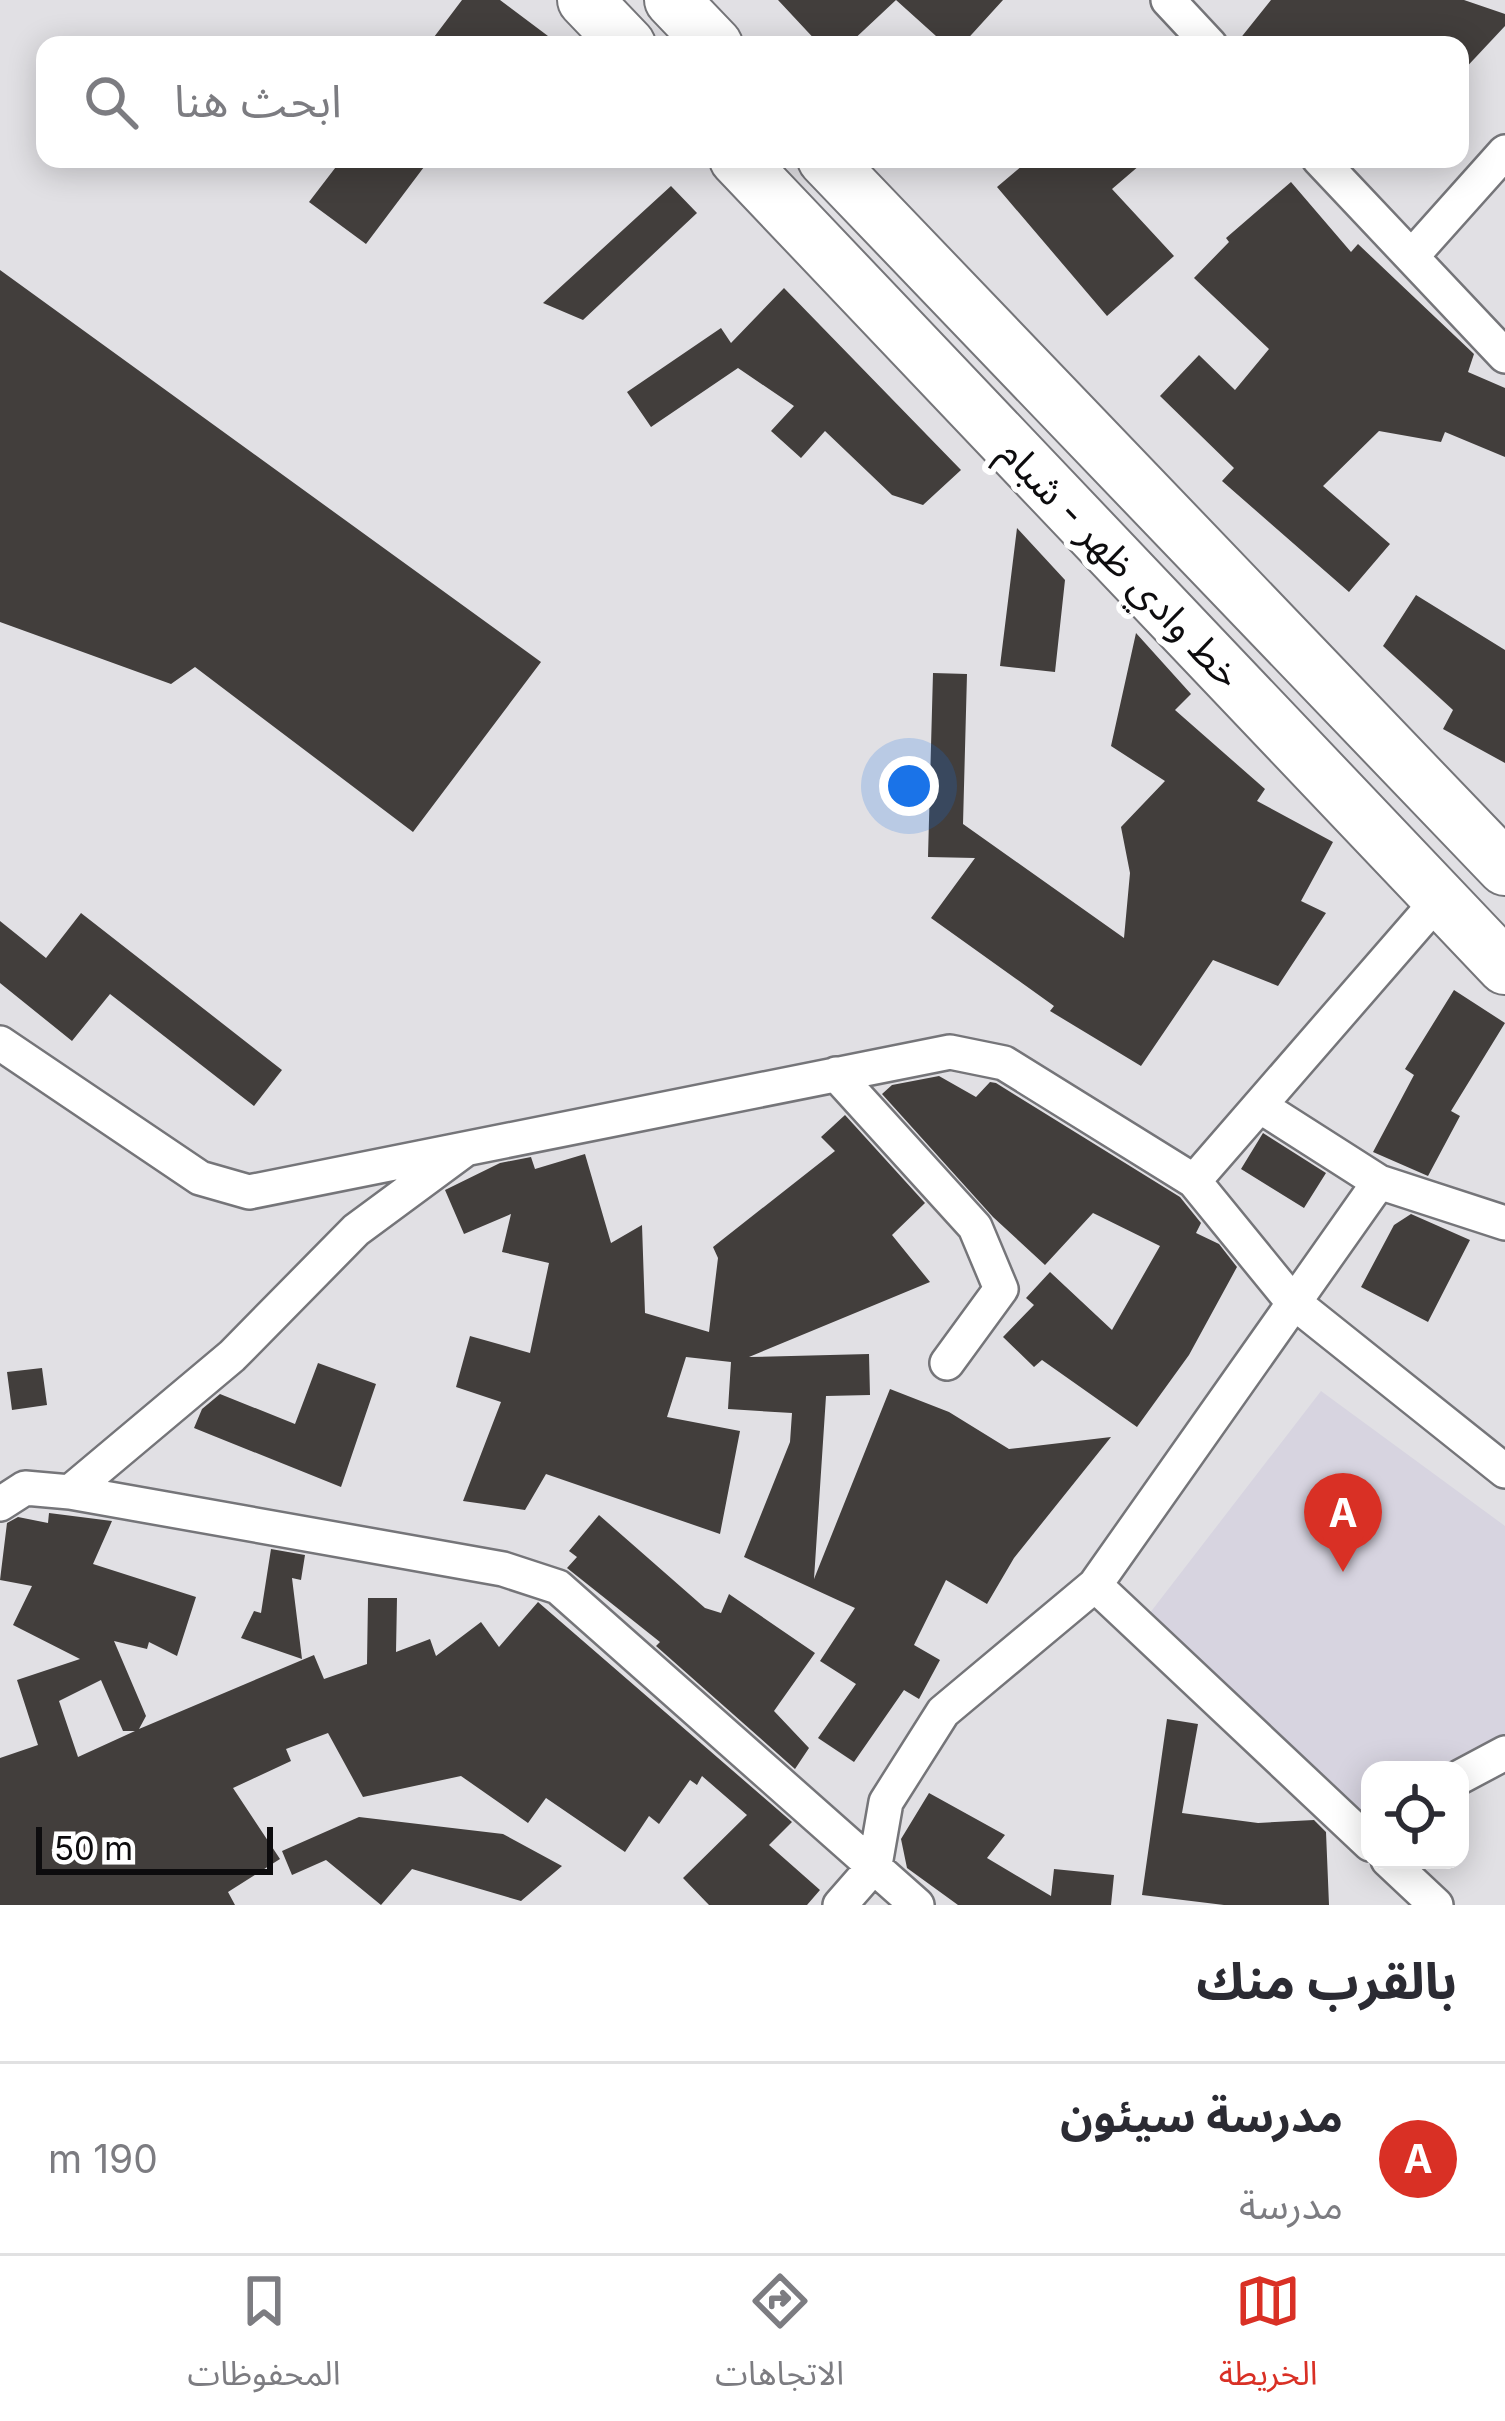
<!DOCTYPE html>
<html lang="ar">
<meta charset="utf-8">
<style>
body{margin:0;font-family:Inter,"Noto Sans Arabic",sans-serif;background:#f2f2f3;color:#2b2b33;direction:rtl}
.controls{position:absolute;right:36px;bottom:36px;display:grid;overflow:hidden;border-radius:24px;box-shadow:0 6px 30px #0003}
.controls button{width:108px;height:108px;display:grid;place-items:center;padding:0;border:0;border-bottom:3px solid #e1e1e2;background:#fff;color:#2b2b33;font:60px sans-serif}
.scale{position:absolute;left:36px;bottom:30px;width:237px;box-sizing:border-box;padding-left:12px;border:6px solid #0d0c0e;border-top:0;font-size:33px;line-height:42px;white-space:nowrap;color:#0d0c0e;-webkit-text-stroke:9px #fff;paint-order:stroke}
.you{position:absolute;left:909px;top:786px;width:42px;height:42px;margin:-30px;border:9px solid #fff;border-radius:50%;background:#1a73e8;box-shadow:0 0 0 18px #1a73e833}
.badge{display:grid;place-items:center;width:78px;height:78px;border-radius:50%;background:#d93025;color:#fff;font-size:39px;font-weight:700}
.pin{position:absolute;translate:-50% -99px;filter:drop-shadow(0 3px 6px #0008)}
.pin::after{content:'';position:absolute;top:63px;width:42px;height:36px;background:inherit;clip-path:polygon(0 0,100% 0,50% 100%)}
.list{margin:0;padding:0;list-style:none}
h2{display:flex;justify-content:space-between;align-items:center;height:156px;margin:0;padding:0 48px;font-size:51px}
h2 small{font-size:39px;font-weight:400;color:#7c7c81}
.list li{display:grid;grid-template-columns:78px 1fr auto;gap:36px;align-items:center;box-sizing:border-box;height:192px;padding:0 48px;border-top:3px solid #e1e1e2}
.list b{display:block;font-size:45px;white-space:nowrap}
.list p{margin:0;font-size:39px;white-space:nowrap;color:#7c7c81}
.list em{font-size:39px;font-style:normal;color:#7c7c81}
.icon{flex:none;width:66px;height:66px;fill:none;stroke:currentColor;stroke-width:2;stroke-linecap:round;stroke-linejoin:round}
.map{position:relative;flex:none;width:1505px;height:1905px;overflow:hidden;direction:ltr}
.search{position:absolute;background:#fff;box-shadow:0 6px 30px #0003;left:36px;right:36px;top:36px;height:132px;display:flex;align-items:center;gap:30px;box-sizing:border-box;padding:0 42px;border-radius:24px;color:#7c7c81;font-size:45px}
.sheet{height:348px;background:#fff}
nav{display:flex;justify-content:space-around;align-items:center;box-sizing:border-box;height:168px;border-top:3px solid #e1e1e2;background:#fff;font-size:33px;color:#7c7c81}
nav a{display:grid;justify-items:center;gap:6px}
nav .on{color:#d93025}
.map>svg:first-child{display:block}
.built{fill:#d7d4e0}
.building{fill:#423e3c;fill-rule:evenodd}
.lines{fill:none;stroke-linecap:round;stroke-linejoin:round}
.minor-casing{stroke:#757579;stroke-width:38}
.primary-casing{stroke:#757579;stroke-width:58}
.minor{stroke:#fff;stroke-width:33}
.primary{stroke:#fff;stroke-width:54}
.labels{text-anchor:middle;stroke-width:12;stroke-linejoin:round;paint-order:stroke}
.street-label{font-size:39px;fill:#0d0c0e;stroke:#fff}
</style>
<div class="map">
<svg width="1505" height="1905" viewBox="0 0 1505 1905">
<rect width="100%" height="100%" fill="#e1e0e4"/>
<!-- built -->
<path class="built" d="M 1321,1391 L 1505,1526 L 1505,1745 L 1452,1770 L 1370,1770 L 1370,1807 L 1362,1811 L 1146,1618 Z"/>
<!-- building -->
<path class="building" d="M 462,0 L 500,0 L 560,45 L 428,45 Z
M 778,0 L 1003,0 L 962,45 L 946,45 L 896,0 L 848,45 L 820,45 Z
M 1271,0 L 1464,0 L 1505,14 L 1505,26 L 1460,74 L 1460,45 L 1235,45 Z
M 342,159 L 430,159 L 366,244 L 309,202 Z
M 1030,159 L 1147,159 L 1112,189 L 1174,256 L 1107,316 L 997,187 Z
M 1291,182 L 1351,252 L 1358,244 L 1474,354 L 1468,372 L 1505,388 L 1505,457 L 1445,432 L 1441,442 L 1379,431 L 1323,486 L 1390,544 L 1349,592 L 1222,481 L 1234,468 L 1160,396 L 1199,355 L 1235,390 L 1269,349 L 1194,278 L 1229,242 L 1226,238 Z
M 671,186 L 697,213 L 583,320 L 543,303 Z
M 0,270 L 541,662 L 413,832 L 195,667 L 171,684 L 0,622 Z
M 784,288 L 961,470 L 923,505 L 892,495 L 825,431 L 801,458 L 771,431 L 794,406 L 738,368 L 651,427 L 627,392 L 721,328 L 731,343 Z
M 1017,528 L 1065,580 L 1055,672 L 1000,666 Z
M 1416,595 L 1505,650 L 1505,763 L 1443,729 L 1453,710 L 1383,646 Z
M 1136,633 L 1191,694 L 1175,710 L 1265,789 L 1257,801 L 1333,842 L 1301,901 L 1326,913 L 1278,986 L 1213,960 L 1141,1066 L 1050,1011 L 1054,1006 L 931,918 L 975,858 L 928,857 L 933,673 L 967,674 L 963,824 L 1124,938 L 1130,873 L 1121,827 L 1165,781 L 1111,746 Z
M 81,913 L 282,1070 L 254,1106 L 110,994 L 72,1041 L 0,983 L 0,921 L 46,958 Z
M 1454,990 L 1505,1023 L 1451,1111 L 1460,1116 L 1428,1176 L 1373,1152 L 1414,1075 L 1405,1069 Z
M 939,1076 L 976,1097 L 990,1082 L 996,1083 L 1180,1197 L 1201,1223 L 1196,1233 L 1219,1244 L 1237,1267 L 1189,1355 L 1137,1427 L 1042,1360 L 1034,1367 L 1003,1337 L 1034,1305 L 1026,1298 L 1050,1272 L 1112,1330 L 1160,1246 L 1093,1213 L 1045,1265 L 993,1217 L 882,1094 L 892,1085 Z
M 845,1115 L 925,1203 L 892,1235 L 930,1282 L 749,1357 L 869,1354 L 870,1395 L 826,1396 L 814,1579 L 890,1389 L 949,1412 L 1009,1449 L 1111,1437 L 1014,1558 L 987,1604 L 946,1580 L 914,1645 L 940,1660 L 919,1699 L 904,1690 L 854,1762 L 818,1738 L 856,1684 L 820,1661 L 855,1608 L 744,1557 L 790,1442 L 792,1413 L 728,1409 L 731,1362 L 686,1357 L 667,1417 L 740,1431 L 720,1534 L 546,1474 L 525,1510 L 463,1501 L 501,1402 L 456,1387 L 470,1336 L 530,1353 L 549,1263 L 502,1252 L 511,1214 L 464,1234 L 445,1190 L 500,1163 L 531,1157 L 535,1169 L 585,1154 L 611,1243 L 642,1225 L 645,1313 L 709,1332 L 718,1258 L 713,1247 L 835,1151 L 821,1137 Z
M 1263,1133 L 1326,1173 L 1304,1208 L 1241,1169 Z
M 1411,1214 L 1470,1240 L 1428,1322 L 1361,1287 L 1394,1225 Z
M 318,1363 L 376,1384 L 341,1487 L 194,1428 L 202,1409 L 220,1394 L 295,1424 Z
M 42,1368 L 47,1405 L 12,1410 L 7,1372 Z
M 49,1513 L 112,1521 L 93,1564 L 196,1597 L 177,1656 L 149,1642 L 147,1649 L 114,1641 L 146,1716 L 139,1729 L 314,1655 L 324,1679 L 367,1664 L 368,1598 L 397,1598 L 396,1652 L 430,1639 L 436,1656 L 481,1622 L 499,1647 L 538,1602 L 792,1822 L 769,1845 L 820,1890 L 807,1905 L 709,1905 L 683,1878 L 747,1815 L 702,1776 L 697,1785 L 690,1780 L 659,1824 L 649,1816 L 625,1852 L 546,1798 L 528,1823 L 461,1776 L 363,1797 L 328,1733 L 286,1749 L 291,1761 L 233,1788 L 280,1859 L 228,1892 L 235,1905 L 0,1905 L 0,1758 L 38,1745 L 17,1680 L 80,1659 L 13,1625 L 32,1586 L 0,1580 L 7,1523 L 18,1517 L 48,1523 ZM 101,1680 L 123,1731 L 135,1731 L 78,1757 L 59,1701 Z
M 599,1515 L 705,1608 L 721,1613 L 729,1594 L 815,1653 L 774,1711 L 809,1748 L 795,1769 L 656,1646 L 660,1642 L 567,1568 L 577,1557 L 569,1551 Z
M 271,1549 L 305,1555 L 301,1580 L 292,1578 L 302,1659 L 241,1638 L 254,1611 L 261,1613 Z
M 1167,1719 L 1198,1724 L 1182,1813 L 1258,1823 L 1314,1820 L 1326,1832 L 1329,1905 L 1224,1905 L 1142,1895 Z
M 929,1793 L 1005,1835 L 987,1858 L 1051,1896 L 1054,1869 L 1114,1875 L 1111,1905 L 958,1905 L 907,1868 L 901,1839 Z
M 359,1817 L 503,1834 L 562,1866 L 521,1901 L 412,1869 L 381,1905 L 326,1860 L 292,1875 L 282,1851 Z"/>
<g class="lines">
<!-- minor casing -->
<g class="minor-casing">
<path id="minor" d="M 1168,0 L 1210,45
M 1319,159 L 1505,356
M 1412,256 L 1505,152
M 0,1043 L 200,1178 L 249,1192 L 950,1052 L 1004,1063 L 1194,1181 L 1291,1300 L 1505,1471
M 836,1074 L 975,1227 L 1001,1289 L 947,1363
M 1260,1106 L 1379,1182 L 1505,1223
M 463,1151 L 356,1230 L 232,1356 L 70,1492 L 503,1569 L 558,1587 L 917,1905
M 1194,1181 L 1440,898
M 0,1504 L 25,1488 L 70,1492
M 1095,1585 L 1370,1844
M 1460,1777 L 1505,1753
M 1388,1860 L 1436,1905
M 840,1905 L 875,1865 L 886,1802 L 943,1712 L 1095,1585 L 1379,1182"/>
</g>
<!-- primary casing -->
<g class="primary-casing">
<path id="primary" d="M 585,0 L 628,45
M 672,0 L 715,45
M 737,159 L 1505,967
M 825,159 L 1505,868"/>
</g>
<!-- minor -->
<use href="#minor" class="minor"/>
<!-- primary -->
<use href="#primary" class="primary"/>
</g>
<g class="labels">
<!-- street labels -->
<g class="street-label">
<text transform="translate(1121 563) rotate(46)" y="14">خط وادي ظهر - شبام</text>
</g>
</g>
</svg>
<div class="controls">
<button><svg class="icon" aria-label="locate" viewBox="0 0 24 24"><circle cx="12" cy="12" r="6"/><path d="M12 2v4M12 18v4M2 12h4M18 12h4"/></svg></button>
</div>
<div class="scale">50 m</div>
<div class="you"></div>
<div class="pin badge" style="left:1343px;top:1572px">A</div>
<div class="search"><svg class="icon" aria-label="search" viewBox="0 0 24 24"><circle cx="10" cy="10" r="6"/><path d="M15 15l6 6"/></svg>ابحث هنا</div>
</div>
<section class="sheet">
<h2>بالقرب منك<small></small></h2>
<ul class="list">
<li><span class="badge">A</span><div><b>مدرسة سيئون</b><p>مدرسة</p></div><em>190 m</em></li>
</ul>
</section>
<nav>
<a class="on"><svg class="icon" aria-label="map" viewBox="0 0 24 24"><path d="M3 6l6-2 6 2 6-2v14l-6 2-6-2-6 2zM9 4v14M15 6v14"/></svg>الخريطة</a>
<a><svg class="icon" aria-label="directions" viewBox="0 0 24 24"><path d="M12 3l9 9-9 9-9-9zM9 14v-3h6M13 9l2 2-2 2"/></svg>الاتجاهات</a>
<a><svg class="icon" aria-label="saved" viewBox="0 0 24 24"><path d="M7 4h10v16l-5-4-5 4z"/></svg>المحفوظات</a>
</nav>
